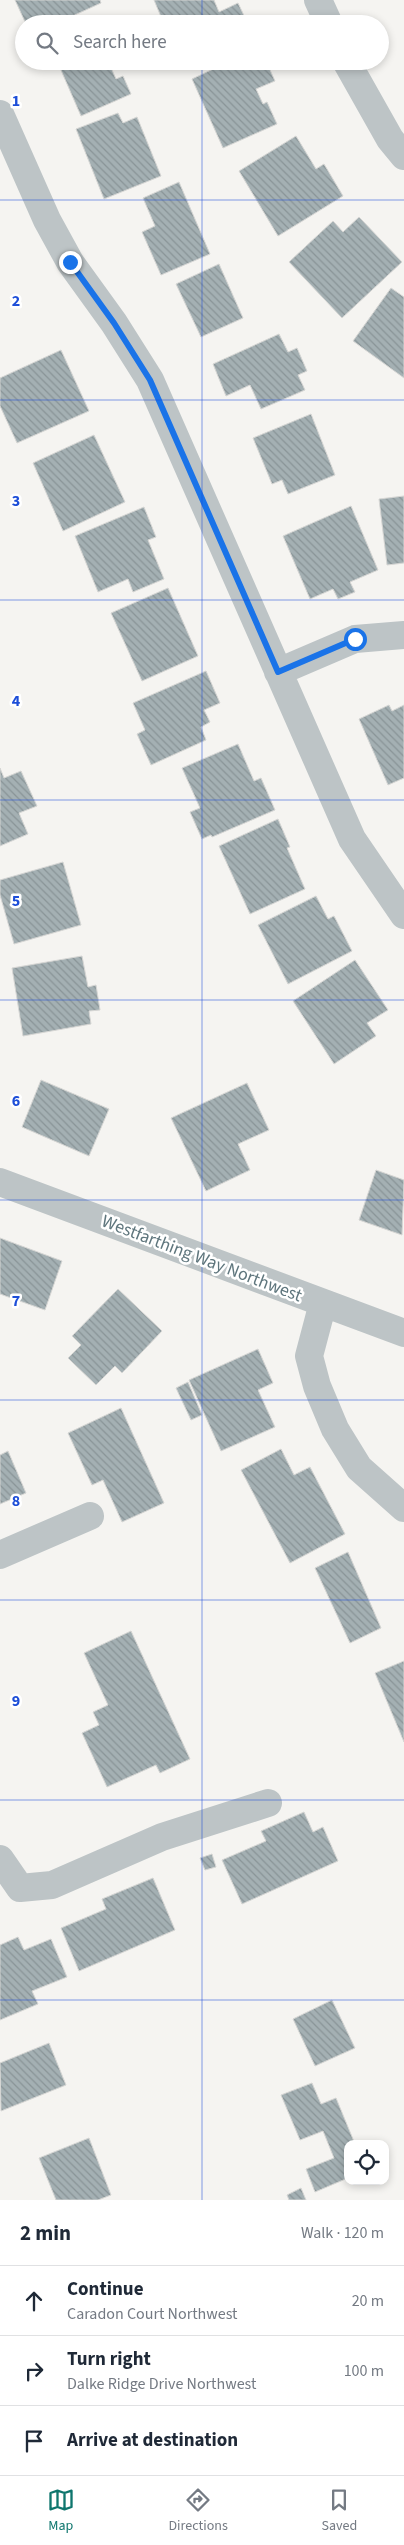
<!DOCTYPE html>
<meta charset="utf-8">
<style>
body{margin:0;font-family:"Source Sans 3",sans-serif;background:#f6f6f7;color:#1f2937}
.controls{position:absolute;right:15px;bottom:15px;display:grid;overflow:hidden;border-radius:10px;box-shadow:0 2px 8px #0003}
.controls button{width:45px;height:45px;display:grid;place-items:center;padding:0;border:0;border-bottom:1px solid #e0e1e3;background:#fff;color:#1f2937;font:25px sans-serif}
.stop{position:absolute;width:15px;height:15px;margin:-11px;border:4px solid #1a73e8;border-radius:50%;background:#fff}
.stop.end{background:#1a73e8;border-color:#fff;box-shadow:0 1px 5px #0008}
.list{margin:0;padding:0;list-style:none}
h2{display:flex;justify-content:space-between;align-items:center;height:65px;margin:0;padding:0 20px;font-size:21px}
h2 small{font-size:16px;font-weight:400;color:#747a83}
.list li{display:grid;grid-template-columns:32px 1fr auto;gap:15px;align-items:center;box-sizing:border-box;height:70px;padding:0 20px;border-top:1px solid #e0e1e3}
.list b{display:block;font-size:19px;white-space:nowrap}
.list p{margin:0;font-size:16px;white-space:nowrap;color:#747a83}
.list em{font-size:16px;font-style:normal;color:#747a83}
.icon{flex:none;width:28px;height:28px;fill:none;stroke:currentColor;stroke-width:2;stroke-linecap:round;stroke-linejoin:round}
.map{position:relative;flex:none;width:404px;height:2200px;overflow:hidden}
.search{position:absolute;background:#fff;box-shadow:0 2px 8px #0003;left:15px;right:15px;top:15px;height:55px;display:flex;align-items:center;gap:12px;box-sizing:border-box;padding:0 18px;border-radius:28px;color:#747a83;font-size:19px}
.sheet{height:275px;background:#fff}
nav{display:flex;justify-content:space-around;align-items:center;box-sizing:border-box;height:70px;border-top:1px solid #e0e1e3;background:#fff;font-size:14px;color:#747a83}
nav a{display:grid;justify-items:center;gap:2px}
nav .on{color:#0f766e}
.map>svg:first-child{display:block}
.building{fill:url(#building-back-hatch);stroke:#d6d6d4}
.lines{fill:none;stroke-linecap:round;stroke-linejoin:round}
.minor{stroke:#bdc4c6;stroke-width:28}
.route{stroke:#1a73e8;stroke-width:6}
.grid{fill:none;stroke:#1d4ed8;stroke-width:1;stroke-opacity:0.55}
.labels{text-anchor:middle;stroke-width:5;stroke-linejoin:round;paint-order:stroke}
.street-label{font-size:18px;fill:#5f767d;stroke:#fff}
.grid-label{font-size:16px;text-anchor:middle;font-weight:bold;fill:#1d4ed8;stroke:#fff;stroke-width:5;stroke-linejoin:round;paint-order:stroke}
</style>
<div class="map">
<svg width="404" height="2200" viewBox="0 0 404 2200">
<defs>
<pattern id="building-back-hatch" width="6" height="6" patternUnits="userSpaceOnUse" patternTransform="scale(1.25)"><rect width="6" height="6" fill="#a4b0b3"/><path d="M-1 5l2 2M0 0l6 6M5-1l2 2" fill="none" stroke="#899497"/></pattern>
</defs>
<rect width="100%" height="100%" fill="#f5f4f1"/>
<!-- building -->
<path class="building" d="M 15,0 L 100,0 L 101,3 L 55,24 L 26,24 Z
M 154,0 L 214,0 L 219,12 L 238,3 L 248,24 L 164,24 Z
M 57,61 L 108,61 L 116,79 L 123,76 L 131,94 L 81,116 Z
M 230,61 L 266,61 L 275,81 L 256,89 L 263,104 L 267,102 L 277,124 L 223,148 L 192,79 Z
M 118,113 L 123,123 L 137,117 L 161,176 L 104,199 L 76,129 Z
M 296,136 L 316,169 L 324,164 L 343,196 L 278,236 L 239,171 Z
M 179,182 L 210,254 L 161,275 L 142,232 L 155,226 L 143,198 Z
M 359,217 L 402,262 L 342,318 L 289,262 L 333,221 L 343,232 Z
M 219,264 L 243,318 L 201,337 L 176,284 Z
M 391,288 L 404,297 L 404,378 L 353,341 Z
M 279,334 L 288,352 L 297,348 L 307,371 L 298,375 L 305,390 L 261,409 L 250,385 L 226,396 L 213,364 Z
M 61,350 L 89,411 L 17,443 L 0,406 L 0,378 Z
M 311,414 L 335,475 L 288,494 L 282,480 L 272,484 L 253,438 Z
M 94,435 L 125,502 L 63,531 L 33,463 Z
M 404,496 L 404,563 L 387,565 L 379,499 Z
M 351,506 L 378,570 L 350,582 L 355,592 L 338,599 L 333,589 L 310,599 L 283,536 Z
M 144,507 L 156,537 L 148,540 L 164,579 L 133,592 L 128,579 L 98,592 L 75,536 Z
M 168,588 L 198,656 L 142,681 L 111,613 Z
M 206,671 L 220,703 L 204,710 L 210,722 L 201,727 L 206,740 L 151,765 L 137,734 L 145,730 L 133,703 Z
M 389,705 L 392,711 L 404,705 L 404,778 L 388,785 L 359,719 Z
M 238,744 L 254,781 L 261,778 L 275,810 L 212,837 L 211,835 L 202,839 L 190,812 L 200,808 L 182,768 Z
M 0,768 L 4,778 L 21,771 L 37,806 L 19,813 L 28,834 L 0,846 Z
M 278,819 L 290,847 L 287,848 L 305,889 L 250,914 L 219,846 Z
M 63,862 L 81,925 L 14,944 L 0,895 L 0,880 Z
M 316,896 L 328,919 L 334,916 L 352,951 L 288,984 L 258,925 Z
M 82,956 L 88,987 L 96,985 L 100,1010 L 89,1011 L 91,1024 L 23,1036 L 12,968 Z
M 355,960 L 388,1010 L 367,1023 L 376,1036 L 334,1064 L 293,1001 Z
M 41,1080 L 109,1109 L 89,1156 L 22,1127 Z
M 247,1083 L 269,1130 L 238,1144 L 250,1170 L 206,1191 L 171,1118 Z
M 376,1170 L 404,1180 L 402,1235 L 359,1220 Z
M 0,1238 L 62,1261 L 45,1310 L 0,1294 Z
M 118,1289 L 162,1331 L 122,1373 L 115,1366 L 96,1385 L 68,1358 L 81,1345 L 72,1336 Z
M 258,1349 L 273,1383 L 258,1390 L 275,1427 L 221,1451 L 189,1380 Z
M 188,1382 L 202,1415 L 191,1420 L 176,1388 Z
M 121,1408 L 164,1503 L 122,1522 L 103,1480 L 92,1485 L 68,1433 Z
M 281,1449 L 294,1475 L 310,1467 L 345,1534 L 290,1563 L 241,1470 Z
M 8,1451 L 26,1493 L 0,1504 L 0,1455 Z
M 348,1552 L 381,1628 L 350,1643 L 315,1568 Z
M 131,1631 L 190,1759 L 160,1773 L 156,1765 L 107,1787 L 82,1733 L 99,1725 L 93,1712 L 108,1705 L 84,1653 Z
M 404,1661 L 404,1742 L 375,1673 Z
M 304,1812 L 313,1832 L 323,1827 L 338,1861 L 242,1904 L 222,1860 L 266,1841 L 261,1831 Z
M 212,1854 L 216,1867 L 205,1870 L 200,1858 Z
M 153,1878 L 175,1930 L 79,1971 L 61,1928 L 106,1909 L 102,1899 Z
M 18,1937 L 24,1950 L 51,1939 L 67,1977 L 32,1991 L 38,2004 L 0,2020 L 0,1945 Z
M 332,2000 L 355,2048 L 315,2066 L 293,2019 Z
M 49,2043 L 66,2085 L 1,2111 L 0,2063 Z
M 312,2083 L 321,2104 L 336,2098 L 355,2144 L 348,2144 L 348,2178 L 315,2192 L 306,2169 L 334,2158 L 323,2131 L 300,2140 L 281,2095 Z
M 89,2138 L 111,2195 L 98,2200 L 56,2200 L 39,2158 Z
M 301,2188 L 306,2200 L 289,2200 L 287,2195 Z"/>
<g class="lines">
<!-- minor -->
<path class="minor" d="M 318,0 L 329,24
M 346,61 L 390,139 L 404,156
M 0,114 L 47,220 L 70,262 L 114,323 L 150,380 L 352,839 L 404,915
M 278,672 L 355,639 L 404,635
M 0,1182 L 404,1333
M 323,1303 L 309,1356 L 317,1386 L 335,1429 L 359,1468 L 404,1508
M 0,1555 L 90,1516
M 0,1859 L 20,1888 L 52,1885 L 162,1837 L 268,1803"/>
</g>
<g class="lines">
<!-- route -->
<path class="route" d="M 70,262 L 114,323 L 150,380 L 278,672 L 355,639"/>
</g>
<!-- grid -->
<path class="grid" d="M 202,0 L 202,24M 202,61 L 202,2200M 0,200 L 404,200M 0,400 L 404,400M 0,600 L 404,600M 0,800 L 404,800M 0,1000 L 404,1000M 0,1200 L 404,1200M 0,1400 L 404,1400M 0,1600 L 404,1600M 0,1800 L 404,1800M 0,2000 L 404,2000"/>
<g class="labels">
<!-- street labels -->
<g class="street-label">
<text transform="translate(202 1258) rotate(21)" y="6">Westfarthing Way Northwest</text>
</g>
</g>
<g class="grid-label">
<text x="16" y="106">1</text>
<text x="16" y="306">2</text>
<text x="16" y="506">3</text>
<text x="16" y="706">4</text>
<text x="16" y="906">5</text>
<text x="16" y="1106">6</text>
<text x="16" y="1306">7</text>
<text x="16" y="1506">8</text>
<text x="16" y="1706">9</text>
</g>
</svg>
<div class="controls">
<button><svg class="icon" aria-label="locate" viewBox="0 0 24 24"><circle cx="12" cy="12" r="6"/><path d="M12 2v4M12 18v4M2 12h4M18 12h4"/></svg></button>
</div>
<div class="stop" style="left:355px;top:639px"></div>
<div class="stop end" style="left:70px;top:262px"></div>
<div class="search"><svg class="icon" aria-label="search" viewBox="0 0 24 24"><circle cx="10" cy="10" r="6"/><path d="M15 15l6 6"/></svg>Search here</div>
</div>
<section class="sheet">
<h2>2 min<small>Walk · 120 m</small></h2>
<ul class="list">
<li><svg class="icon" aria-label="ahead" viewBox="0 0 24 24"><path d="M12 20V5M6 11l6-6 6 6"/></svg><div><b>Continue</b><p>Caradon Court Northwest</p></div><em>20 m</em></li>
<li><svg class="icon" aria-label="right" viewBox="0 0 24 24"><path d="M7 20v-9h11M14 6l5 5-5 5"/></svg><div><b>Turn right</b><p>Dalke Ridge Drive Northwest</p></div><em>100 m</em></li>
<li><svg class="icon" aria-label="arrive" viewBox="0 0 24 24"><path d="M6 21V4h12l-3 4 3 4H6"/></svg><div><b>Arrive at destination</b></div></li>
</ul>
</section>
<nav>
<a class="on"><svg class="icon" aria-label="map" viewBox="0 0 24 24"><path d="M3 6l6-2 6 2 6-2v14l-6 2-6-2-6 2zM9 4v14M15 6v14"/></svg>Map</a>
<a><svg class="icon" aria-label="directions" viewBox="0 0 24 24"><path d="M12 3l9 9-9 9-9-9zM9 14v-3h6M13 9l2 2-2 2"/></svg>Directions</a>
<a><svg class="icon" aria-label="saved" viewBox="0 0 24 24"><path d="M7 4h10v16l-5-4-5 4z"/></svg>Saved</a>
</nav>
